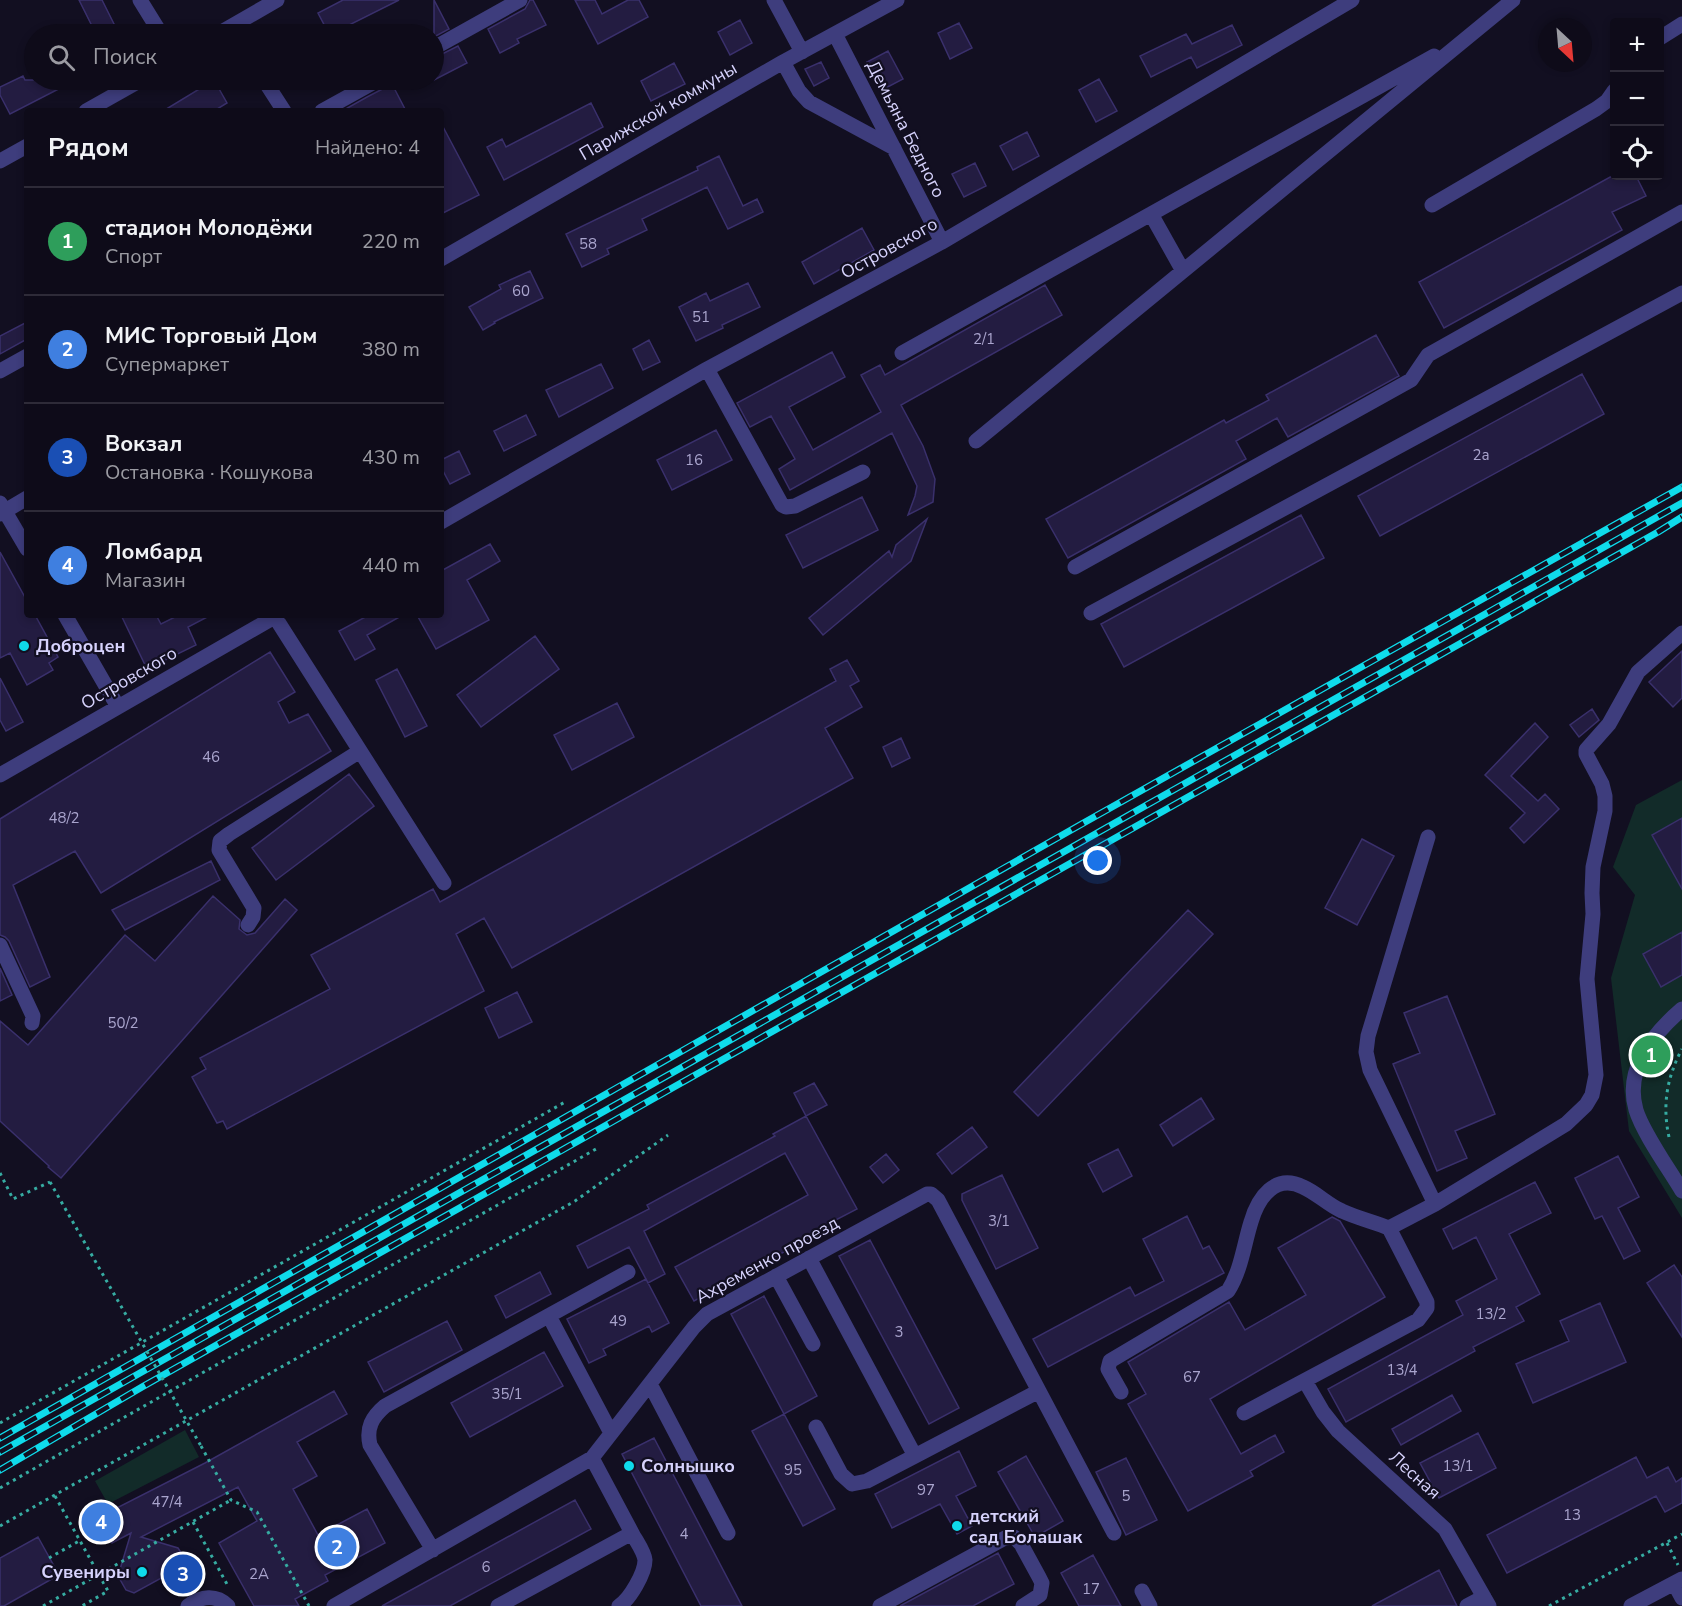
<!DOCTYPE html>
<html lang="ru">
<meta charset="utf-8">
<style>
body{margin:0;font-family:"Nunito Sans",sans-serif;background:#1c1926;color:#f1f3f6}
.controls{position:absolute;right:18px;top:18px;display:grid;overflow:hidden;border-radius:6px;box-shadow:0 3px 9px #0003}
.controls button{width:54px;height:54px;display:grid;place-items:center;padding:0;border:0;border-bottom:2px solid #2e2b38;background:#0e0b19;color:#f1f3f6;font:30px sans-serif}
.compass{position:absolute;left:1538px;top:18px;width:54px;height:54px;border-radius:50%;background:#0e0b19;box-shadow:0 3px 9px #0003;rotate:154deg}
.you{position:absolute;left:1098px;top:861px;width:21px;height:21px;margin:-15px;border:4px solid #fff;border-radius:50%;background:#1a73e8;box-shadow:0 0 0 9px #1a73e833}
.badge{display:grid;place-items:center;width:39px;height:39px;border-radius:50%;background:#db2777;color:#fff;font-size:20px;font-weight:700}
.pin{position:absolute;translate:-50% -50%;border:3px solid #fff;box-shadow:0 2px 6px #0006}
.list{margin:0;padding:0;list-style:none}
h2{display:flex;justify-content:space-between;align-items:center;height:78px;margin:0;padding:0 24px;font-size:26px}
h2 small{font-size:20px;font-weight:400;color:#9b9ba2}
.list li{display:grid;grid-template-columns:39px 1fr auto;gap:18px;align-items:center;box-sizing:border-box;height:108px;padding:0 24px;border-top:2px solid #2e2b38}
.list b{display:block;font-size:22px;white-space:nowrap}
.list p{margin:0;font-size:20px;white-space:nowrap;color:#9b9ba2}
.list em{font-size:20px;font-style:normal;color:#9b9ba2}
.icon{flex:none;width:33px;height:33px;fill:none;stroke:currentColor;stroke-width:2;stroke-linecap:round;stroke-linejoin:round}
.map{position:relative;flex:none;width:1682px;height:1606px;overflow:hidden}
.search{position:absolute;background:#0e0b19;box-shadow:0 3px 9px #0003;left:24px;top:24px;width:420px;height:66px;display:flex;align-items:center;gap:15px;box-sizing:border-box;padding:0 21px;border-radius:33px;color:#9b9ba2;font-size:22px}
.panel{position:absolute;background:#0e0b19;box-shadow:0 3px 9px #0003;left:24px;top:108px;width:420px;height:510px;border-radius:6px}
.map>svg:first-child{display:block}
.green{fill:#122b29}
.building{fill:#231c41;stroke:#3a306c;stroke-width:1.5}
.lines{fill:none;stroke-linecap:round;stroke-linejoin:round}
.path{stroke:#36aca2;stroke-width:3;stroke-dasharray:3 4.5;stroke-linecap:butt}
.minor{stroke:#3e3d7d;stroke-width:15}
.rail-casing{stroke:#0fdbeb;stroke-width:7}
.rail{stroke:#120f21;stroke-width:4.5;stroke-dasharray:14;stroke-linecap:butt}
.path-bridge{stroke:#36aca2;stroke-width:3;stroke-dasharray:3 4.5;stroke-linecap:butt}
.poi-dot{fill:#0fdbeb;stroke:#120f21;stroke-width:2}
.labels{text-anchor:middle;stroke-width:4.5;stroke-linejoin:round;paint-order:stroke}
.number-label{font-size:15px;fill:#a9a4cd}
.street-label{font-size:18px;fill:#d6d2fc;stroke:#120f21}
.poi-label{font-size:18px;font-weight:bold;fill:#d6d2fc;stroke:#120f21;text-anchor:start}
</style>
<div class="map">
<svg width="1682" height="1606" viewBox="0 0 1682 1606">
<rect width="100%" height="100%" fill="#120f21"/>
<!-- green -->
<path class="green" d="M 1682,780 L 1682,1218 L 1629,1131 L 1611,978 L 1635,895 L 1613,867 L 1636,805 Z
M 185,1430 L 199,1457 L 108,1504 L 95,1481 Z"/>
<!-- building -->
<path class="building" d="M 79,0 L 102,0 L 119,34 L 96,34 Z
M 343,0 L 399,0 L 343,28 L 346,34 L 329,34 L 318,13 Z
M 434,0 L 449,29 L 434,37 Z
M 530,0 L 533,0 L 546,25 L 517,39 L 519,43 L 500,53 L 488,29 L 525,9 Z
M 575,0 L 595,0 L 602,14 L 628,0 L 639,0 L 648,17 L 598,44 Z
M 740,20 L 752,43 L 730,55 L 718,32 Z
M 959,23 L 972,48 L 950,59 L 938,33 Z
M 1232,25 L 1242,45 L 1197,68 L 1191,57 L 1151,77 L 1140,56 L 1186,34 L 1192,44 Z
M 458,46 L 467,63 L 434,80 L 434,58 Z
M 888,51 L 903,79 L 882,90 L 867,62 Z
M 821,62 L 829,78 L 814,86 L 805,69 Z
M 674,63 L 685,84 L 651,101 L 641,81 Z
M 23,76 L 25,80 L 76,80 L 10,114 L 0,95 L 0,87 Z
M 1099,79 L 1117,111 L 1096,122 L 1079,90 Z
M 214,80 L 227,103 L 214,111 L 163,111 Z
M 392,84 L 406,111 L 342,111 L 367,97 Z
M 591,103 L 603,127 L 504,180 L 487,147 L 502,139 L 506,147 Z
M 441,123 L 479,195 L 441,214 Z
M 1027,132 L 1039,156 L 1013,170 L 1000,146 Z
M 719,156 L 743,206 L 757,199 L 763,212 L 728,229 L 707,187 L 642,219 L 647,230 L 607,249 L 609,254 L 582,267 L 566,234 L 698,170 L 697,167 Z
M 975,163 L 986,186 L 964,197 L 952,174 Z
M 1612,176 L 1636,176 L 1646,196 L 1612,212 L 1622,230 L 1444,328 L 1419,282 Z
M 862,228 L 874,250 L 814,284 L 802,262 Z
M 530,271 L 543,298 L 494,322 L 495,323 L 483,330 L 469,307 L 501,289 L 499,285 Z
M 748,283 L 760,307 L 722,325 L 723,328 L 696,341 L 679,307 L 706,293 L 710,301 Z
M 1045,285 L 1062,315 L 901,405 L 923,446 L 935,479 L 933,502 L 908,515 L 915,496 L 917,486 L 892,433 L 790,490 L 779,469 L 795,459 L 771,416 L 750,427 L 737,403 L 832,352 L 845,377 L 789,407 L 813,450 L 881,412 L 861,375 L 880,365 L 885,375 Z
M 27,322 L 27,339 L 0,354 L 0,336 Z
M 1376,335 L 1399,376 L 1288,437 L 1277,418 L 1236,441 L 1246,459 L 1068,558 L 1046,519 L 1224,420 L 1226,423 L 1269,400 L 1266,395 Z
M 649,340 L 660,362 L 643,370 L 633,349 Z
M 601,364 L 613,388 L 559,417 L 546,390 Z
M 1582,374 L 1604,414 L 1380,536 L 1358,496 Z
M 526,415 L 536,435 L 504,451 L 494,431 Z
M 716,430 L 732,460 L 672,490 L 657,460 Z
M 459,451 L 470,474 L 450,484 L 441,467 L 441,460 Z
M 862,497 L 878,530 L 803,568 L 786,535 Z
M 1301,515 L 1324,558 L 1124,667 L 1101,624 Z
M 927,519 L 911,561 L 823,635 L 809,618 L 889,551 L 892,557 L 896,545 Z
M 490,544 L 500,561 L 467,580 L 489,620 L 436,649 L 417,615 L 441,615 L 441,571 Z
M 0,552 L 27,601 L 27,615 L 35,615 L 58,657 L 49,663 L 53,670 L 27,685 L 10,653 L 0,658 Z
M 121,615 L 156,615 L 161,624 L 179,615 L 211,615 L 188,627 L 196,645 L 147,669 Z
M 369,615 L 403,615 L 367,635 L 375,649 L 355,660 L 339,631 Z
M 535,636 L 559,669 L 481,727 L 457,695 Z
M 1682,651 L 1682,698 L 1673,707 L 1649,682 Z
M 270,652 L 295,692 L 278,702 L 289,723 L 308,714 L 331,751 L 101,893 L 75,851 L 13,885 L 50,977 L 30,987 L 9,941 L 5,937 L 0,935 L 0,819 Z
M 847,660 L 859,681 L 850,686 L 862,707 L 825,728 L 853,778 L 512,968 L 484,918 L 456,934 L 484,991 L 227,1129 L 223,1121 L 217,1123 L 192,1077 L 206,1069 L 200,1058 L 330,989 L 311,955 L 433,889 L 440,902 L 836,681 L 830,669 Z
M 397,669 L 427,726 L 405,737 L 376,680 Z
M 0,678 L 23,722 L 6,731 L 0,720 Z
M 617,703 L 634,737 L 572,770 L 554,735 Z
M 1592,709 L 1599,720 L 1579,737 L 1570,725 Z
M 1535,723 L 1548,737 L 1511,776 L 1538,801 L 1545,794 L 1559,809 L 1524,843 L 1510,828 L 1525,813 L 1485,775 Z
M 901,738 L 910,758 L 892,767 L 883,747 Z
M 349,774 L 374,806 L 276,880 L 252,848 Z
M 1682,818 L 1682,889 L 1652,835 Z
M 1362,839 L 1394,856 L 1357,925 L 1325,908 Z
M 211,861 L 220,880 L 125,930 L 112,910 Z
M 213,896 L 240,920 L 239,929 L 247,935 L 255,933 L 285,899 L 297,910 L 61,1178 L 48,1167 L 49,1166 L 0,1121 L 0,1021 L 28,1045 L 125,935 L 155,961 Z
M 1188,910 L 1213,934 L 1038,1116 L 1014,1092 Z
M 1682,932 L 1682,975 L 1661,987 L 1643,954 Z
M 0,968 L 12,995 L 0,1001 Z
M 517,992 L 532,1022 L 499,1038 L 485,1008 Z
M 1447,996 L 1495,1114 L 1455,1131 L 1467,1158 L 1437,1171 L 1393,1064 L 1420,1053 L 1404,1013 Z
M 814,1083 L 827,1105 L 806,1116 L 794,1093 Z
M 1201,1098 L 1214,1119 L 1173,1146 L 1160,1125 Z
M 806,1116 L 857,1209 L 826,1225 L 828,1228 L 694,1301 L 675,1267 L 808,1195 L 785,1153 L 644,1231 L 665,1274 L 648,1283 L 629,1247 L 588,1268 L 577,1246 L 649,1209 L 647,1205 L 775,1136 L 773,1134 Z
M 972,1127 L 987,1147 L 952,1174 L 937,1154 Z
M 1118,1149 L 1132,1176 L 1103,1192 L 1088,1164 Z
M 886,1154 L 899,1170 L 883,1183 L 870,1167 Z
M 1618,1156 L 1639,1197 L 1618,1208 L 1640,1251 L 1624,1259 L 1602,1216 L 1595,1219 L 1575,1178 Z
M 1002,1175 L 1038,1248 L 996,1269 L 962,1200 L 962,1194 Z
M 1535,1182 L 1551,1213 L 1509,1234 L 1540,1294 L 1516,1307 L 1524,1321 L 1473,1347 L 1475,1351 L 1346,1422 L 1328,1389 L 1463,1315 L 1456,1301 L 1497,1279 L 1476,1237 L 1453,1249 L 1443,1229 Z
M 1187,1216 L 1203,1249 L 1209,1246 L 1224,1273 L 1048,1367 L 1033,1339 L 1130,1287 L 1135,1296 L 1164,1281 L 1143,1239 Z
M 1332,1217 L 1340,1221 L 1385,1297 L 1210,1399 L 1241,1454 L 1275,1435 L 1284,1452 L 1250,1471 L 1253,1476 L 1188,1511 L 1128,1404 L 1146,1394 L 1128,1362 L 1229,1302 L 1245,1330 L 1306,1295 L 1278,1248 Z
M 870,1240 L 959,1408 L 929,1424 L 839,1256 Z
M 1674,1265 L 1682,1277 L 1682,1337 L 1647,1283 Z
M 540,1272 L 551,1294 L 506,1318 L 495,1296 Z
M 646,1279 L 669,1323 L 652,1332 L 649,1326 L 603,1349 L 606,1355 L 589,1363 L 567,1319 Z
M 764,1296 L 817,1396 L 784,1414 L 731,1314 Z
M 1600,1303 L 1626,1362 L 1533,1403 L 1516,1364 L 1569,1341 L 1560,1321 Z
M 447,1321 L 462,1350 L 384,1392 L 368,1362 Z
M 544,1352 L 563,1386 L 470,1437 L 451,1403 Z
M 334,1391 L 347,1414 L 297,1442 L 317,1476 L 293,1489 L 318,1535 L 367,1509 L 385,1543 L 325,1575 L 328,1581 L 295,1599 L 299,1606 L 254,1606 L 219,1543 L 257,1521 L 238,1487 L 141,1537 L 178,1548 L 182,1554 L 179,1562 L 165,1570 L 167,1575 L 134,1593 L 126,1590 L 118,1576 L 131,1533 L 112,1543 L 99,1517 L 205,1463 Z
M 1452,1395 L 1461,1411 L 1401,1445 L 1392,1429 Z
M 784,1414 L 835,1509 L 803,1526 L 752,1431 Z
M 1478,1433 L 1496,1468 L 1439,1498 L 1420,1463 Z
M 654,1438 L 742,1606 L 701,1606 L 622,1454 Z
M 959,1451 L 976,1486 L 956,1496 L 972,1526 L 957,1534 L 940,1504 L 892,1528 L 875,1494 Z
M 1026,1456 L 1063,1521 L 1035,1537 L 998,1472 Z
M 1636,1457 L 1647,1478 L 1668,1467 L 1676,1482 L 1682,1478 L 1682,1503 L 1665,1512 L 1656,1496 L 1507,1573 L 1487,1535 Z
M 1126,1458 L 1157,1520 L 1126,1535 L 1096,1472 Z
M 575,1500 L 591,1529 L 450,1606 L 382,1606 Z
M 38,1537 L 59,1575 L 4,1606 L 0,1606 L 0,1558 Z
M 998,1553 L 1014,1584 L 973,1606 L 900,1606 Z
M 1093,1555 L 1121,1606 L 1079,1606 L 1061,1573 Z
M 1439,1570 L 1457,1606 L 1372,1606 Z"/>
<g class="lines">
<!-- path -->
<path class="path" d="M 1669,1137 C 1662,1105 1667,1077 1682,1049
M 0,1173 L 13,1199 L 50,1182
M 0,1423 L 565,1102
M 201,1446 L 231,1500 L 257,1512 L 309,1606
M 0,1488 L 596,1149
M 55,1496 L 108,1591 L 82,1606
M 193,1522 L 228,1586
M 0,1526 L 575,1201 L 668,1135
M 1667,1543 L 1678,1565
M 49,1558 L 79,1541
M 43,1606 L 231,1500
M 1549,1606 L 1682,1534"/>
<!-- minor -->
<path class="minor" d="M 140,0 L 161,34
M 774,0 L 802,52
M 218,34 L 277,0
M 835,34 L 942,242
M 1660,38 L 1682,24
M 434,48 L 520,0
M 783,62 L 799,91 L 809,102 L 894,148
M 264,80 L 284,111
M 86,111 L 141,80
M 322,111 L 378,80
M 0,161 L 27,146
M 1432,205 L 1596,109 L 1607,101 L 1614,91
M 1151,214 L 1183,271
M 441,259 L 783,62 L 897,0
M 902,353 L 1434,56
M 707,369 L 782,505 L 786,507 L 795,506 L 863,472
M 0,371 L 27,356
M 976,441 L 1513,0
M 0,503 L 27,549
M 0,514 L 27,498
M 441,522 L 707,369 L 942,242 L 1352,0
M 1075,567 L 1411,380 L 1428,355 L 1682,212
M 1091,613 L 1682,293
M 65,615 L 118,707
M 275,617 L 444,883
M 0,775 L 278,615
M 1428,837 L 1368,1036 L 1366,1052 L 1370,1070 L 1435,1204
M 248,925 L 253,917 L 254,908 L 219,850 L 220,841 L 229,834 L 360,751
M 0,945 L 33,1016 L 32,1023
M 1682,1009 C 1654,1033 1624,1069 1636,1110 C 1643,1133 1669,1169 1682,1191
M 809,1258 L 915,1456 L 1039,1391
M 776,1276 L 813,1344
M 549,1316 L 611,1433
M 1305,1381 L 1323,1412 L 1338,1431 L 1445,1529 L 1489,1606
M 650,1384 L 728,1533
M 1121,1392 L 1108,1369 L 1110,1361 L 1228,1291 C 1241,1271 1244,1244 1251,1222 C 1258,1198 1275,1173 1303,1187 C 1317,1193 1328,1205 1342,1211 C 1357,1218 1374,1222 1389,1228
M 1244,1413 L 1418,1320 L 1427,1308 L 1427,1302 L 1389,1228 L 1435,1204 L 1566,1124 L 1586,1105 L 1592,1095 L 1596,1075 L 1587,979 L 1593,914 L 1592,893 L 1593,867 L 1605,811 L 1605,796 L 1602,784 L 1586,754 L 1586,750 L 1609,724 L 1638,672 L 1682,633
M 816,1427 L 841,1474 L 852,1484 L 867,1481 L 915,1456
M 433,1550 L 370,1445 C 366,1428 372,1417 385,1406 L 628,1272
M 1674,1583 L 1682,1598
M 1142,1591 L 1150,1606
M 188,1606 C 201,1596 216,1594 228,1606
M 334,1606 L 592,1458 L 694,1327 L 707,1314 L 927,1194 L 931,1194 L 938,1200 L 1114,1533
M 498,1606 L 632,1533 L 592,1458
M 619,1606 C 630,1599 645,1573 645,1560 C 644,1551 636,1541 632,1533
M 880,1606 L 1005,1538 L 1014,1537 L 1021,1544 L 1039,1577 L 1042,1583 L 1040,1595 L 1023,1606
M 1467,1606 L 1484,1597
M 1631,1606 L 1682,1579"/>
<!-- rail casing -->
<g class="rail-casing">
<path id="rail" d="M 0,1438 L 1087,821 L 1682,487
M 0,1452 L 1682,503
M 0,1470 L 142,1387 L 1658,532 L 1682,517"/>
</g>
<!-- rail -->
<use href="#rail" class="rail"/>
<!-- path-bridge -->
<path class="path-bridge" d="M 50,1182 L 201,1446"/>
</g>
<!-- markers -->
<g class="poi-dot">
<circle cx="24" cy="646" r="6"/>
<circle cx="629" cy="1466" r="6"/>
<circle cx="957" cy="1526" r="6"/>
<circle cx="142" cy="1572" r="6"/>
</g>
<g class="labels">
<!-- number labels -->
<g class="number-label">
<text x="588" y="249">58</text>
<text x="521" y="296">60</text>
<text x="701" y="322">51</text>
<text x="984" y="344">2/1</text>
<text x="1481" y="460">2а</text>
<text x="694" y="465">16</text>
<text x="211" y="762">46</text>
<text x="64" y="823">48/2</text>
<text x="123" y="1028">50/2</text>
<text x="999" y="1226">3/1</text>
<text x="1491" y="1319">13/2</text>
<text x="618" y="1326">49</text>
<text x="899" y="1337">3</text>
<text x="1402" y="1375">13/4</text>
<text x="1192" y="1382">67</text>
<text x="507" y="1399">35/1</text>
<text x="1458" y="1471">13/1</text>
<text x="793" y="1475">95</text>
<text x="926" y="1495">97</text>
<text x="1126" y="1501">5</text>
<text x="167" y="1507">47/4</text>
<text x="1572" y="1520">13</text>
<text x="684" y="1539">4</text>
<text x="486" y="1572">6</text>
<text x="259" y="1579">2А</text>
<text x="1091" y="1594">17</text>
</g>
<!-- street labels -->
<g class="street-label">
<text transform="translate(658 111) rotate(-30)" y="6">Парижской коммуны</text>
<text transform="translate(906 129) rotate(63)" y="6">Демьяна Бедного</text>
<text transform="translate(889 248) rotate(-29)" y="6">Островского</text>
<text transform="translate(129 678) rotate(-30)" y="6">Островского</text>
<text transform="translate(767 1260) rotate(-29)" y="6">Ахременко проезд</text>
<text transform="translate(1415 1475) rotate(42)" y="6">Лесная</text>
</g>
<!-- poi labels -->
<g class="poi-label">
<text x="36" y="652">Доброцен</text>
<text x="641" y="1472">Солнышко</text>
<text x="969" y="1522">детский<tspan x="969" dy="21">сад Болашак</tspan></text>
<text x="130" y="1578" text-anchor="end">Сувениры</text>
</g>
</g>
</svg>
<div class="controls">
<button>+</button>
<button>−</button>
<button><svg class="icon" aria-label="locate" viewBox="0 0 24 24"><circle cx="12" cy="12" r="6"/><path d="M12 2v4M12 18v4M2 12h4M18 12h4"/></svg></button>
</div>
<svg class="compass" viewBox="-18 -18 36 36"><path d="M0-13l5 13h-10z" fill="#e53935"/><path d="M0 13l5-13h-10z" fill="#9b9ba2"/></svg>
<div class="you"></div>
<div class="pin badge" style="left:1651px;top:1055px;background:#2e9e5b">1</div>
<div class="pin badge" style="left:337px;top:1547px;background:#3f7fe0">2</div>
<div class="pin badge" style="left:183px;top:1574px;background:#1a4fb4">3</div>
<div class="pin badge" style="left:101px;top:1522px;background:#3f7fe0">4</div>
<div class="search"><svg class="icon" aria-label="search" viewBox="0 0 24 24"><circle cx="10" cy="10" r="6"/><path d="M15 15l6 6"/></svg>Поиск</div>
<section class="panel">
<h2>Рядом<small>Найдено: 4</small></h2>
<ul class="list">
<li><span class="badge" style="background:#2e9e5b">1</span><div><b>стадион Молодёжи</b><p>Спорт</p></div><em>220 m</em></li>
<li><span class="badge" style="background:#3f7fe0">2</span><div><b>МИС Торговый Дом</b><p>Супермаркет</p></div><em>380 m</em></li>
<li><span class="badge" style="background:#1a4fb4">3</span><div><b>Вокзал</b><p>Остановка · Кошукова</p></div><em>430 m</em></li>
<li><span class="badge" style="background:#3f7fe0">4</span><div><b>Ломбард</b><p>Магазин</p></div><em>440 m</em></li>
</ul>
</section>
</div>
